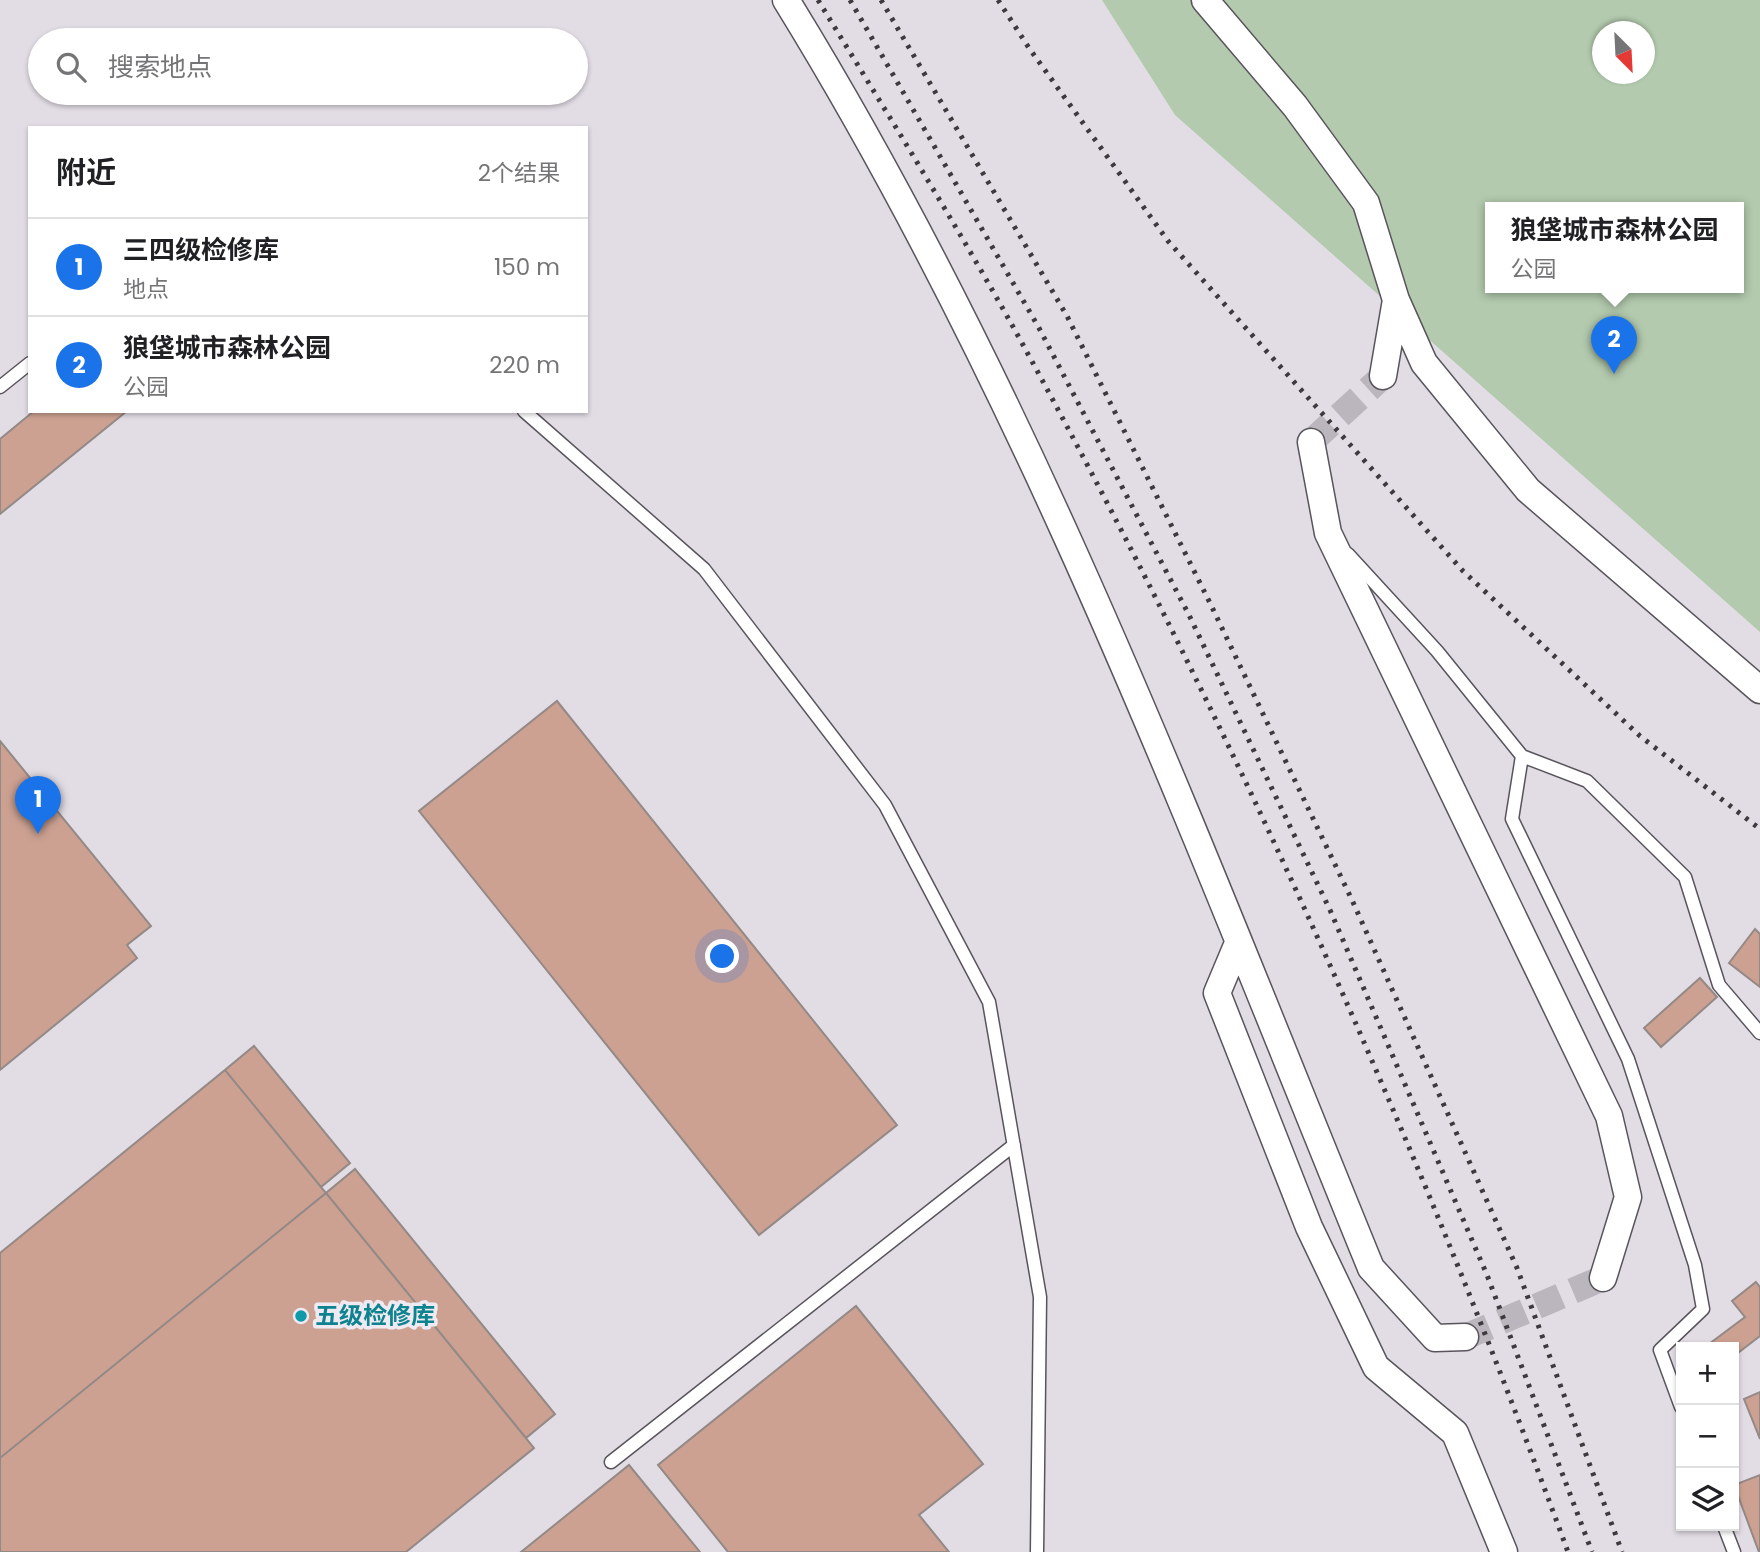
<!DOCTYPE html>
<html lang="zh">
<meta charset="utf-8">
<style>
body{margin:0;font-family:Poppins,"Noto Sans SC",sans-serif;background:#f6f6f6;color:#202124}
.controls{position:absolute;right:21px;bottom:21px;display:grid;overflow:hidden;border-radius:0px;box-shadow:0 2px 5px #0004}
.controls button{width:63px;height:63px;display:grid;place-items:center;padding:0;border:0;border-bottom:2px solid #e0e0e0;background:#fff;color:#202124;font:35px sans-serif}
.compass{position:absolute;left:1592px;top:21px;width:63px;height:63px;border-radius:50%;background:#fff;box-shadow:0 2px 5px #0004;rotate:156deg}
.you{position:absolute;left:723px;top:957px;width:24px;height:24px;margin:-18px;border:5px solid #fff;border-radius:50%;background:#1a73e8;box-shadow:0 0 0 10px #1a73e833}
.badge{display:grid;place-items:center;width:46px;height:46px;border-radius:50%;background:#1a73e8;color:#fff;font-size:23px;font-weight:700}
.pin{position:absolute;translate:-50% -58px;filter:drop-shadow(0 2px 4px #0008)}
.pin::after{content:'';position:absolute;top:37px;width:24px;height:21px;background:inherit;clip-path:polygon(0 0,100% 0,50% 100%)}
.popup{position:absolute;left:1485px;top:202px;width:259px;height:91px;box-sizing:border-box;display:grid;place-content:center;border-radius:0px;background:#fff;filter:drop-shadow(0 2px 5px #0005);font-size:23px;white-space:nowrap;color:#757577}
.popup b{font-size:26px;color:#202124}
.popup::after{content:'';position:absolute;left:50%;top:100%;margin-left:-14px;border:14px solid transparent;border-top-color:#fff}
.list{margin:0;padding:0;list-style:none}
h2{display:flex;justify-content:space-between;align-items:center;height:91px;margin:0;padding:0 28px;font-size:30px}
h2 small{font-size:23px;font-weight:400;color:#757577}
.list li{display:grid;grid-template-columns:46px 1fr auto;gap:21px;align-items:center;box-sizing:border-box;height:98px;padding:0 28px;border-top:2px solid #e0e0e0}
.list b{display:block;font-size:26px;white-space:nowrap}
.list p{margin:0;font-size:23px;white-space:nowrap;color:#757577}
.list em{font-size:23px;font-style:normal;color:#757577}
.icon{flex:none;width:38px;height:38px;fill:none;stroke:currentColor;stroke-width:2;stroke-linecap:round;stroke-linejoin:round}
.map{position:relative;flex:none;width:1760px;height:1552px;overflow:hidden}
.search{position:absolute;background:#fff;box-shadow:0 2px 5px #0004;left:28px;top:28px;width:560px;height:77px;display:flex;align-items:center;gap:18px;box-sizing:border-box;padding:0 24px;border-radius:38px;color:#757577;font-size:26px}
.panel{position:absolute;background:#fff;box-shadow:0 2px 5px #0004;left:28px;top:126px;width:560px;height:287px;border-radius:0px}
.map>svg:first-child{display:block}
.green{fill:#b3caae;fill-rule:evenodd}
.building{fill:#cca192;stroke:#938986;stroke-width:2}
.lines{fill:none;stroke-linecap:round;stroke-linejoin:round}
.street-tunnel{stroke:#bbb6be;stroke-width:26;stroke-dasharray:26 13;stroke-linecap:butt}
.lane-casing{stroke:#59545c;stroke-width:15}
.street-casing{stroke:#59545c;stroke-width:29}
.lane{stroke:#fff;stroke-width:12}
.street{stroke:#fff;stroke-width:26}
.rail{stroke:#3d3a3e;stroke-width:5;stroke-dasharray:3.5 7;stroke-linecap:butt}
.culture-dot{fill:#0f9aa8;stroke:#efe9f2;stroke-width:2.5}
.labels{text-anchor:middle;stroke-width:7;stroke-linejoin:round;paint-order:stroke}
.culture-label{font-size:24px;font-weight:bold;fill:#0d838f;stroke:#efe9f2;text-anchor:start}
</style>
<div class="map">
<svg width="1760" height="1552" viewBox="0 0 1760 1552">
<rect width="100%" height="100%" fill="#e2dce5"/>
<!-- green -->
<path class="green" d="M 1102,0 L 1760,0 L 1760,632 L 1175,115 ZM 1602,32 L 1644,32 L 1644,74 L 1602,74 ZM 1490,208 L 1738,208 L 1738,288 L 1490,288 Z"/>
<!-- building -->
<path class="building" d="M 34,411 L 127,411 L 0,514 L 0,439 Z
M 557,701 L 897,1125 L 759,1235 L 419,811 Z
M 0,741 L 151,926 L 127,945 L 137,958 L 0,1070 Z
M 1755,929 L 1760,934 L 1760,987 L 1729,963 Z
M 1700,978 L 1717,997 L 1661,1047 L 1644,1028 Z
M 254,1046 L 350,1163 L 321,1187 L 225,1070 Z
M 225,1070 L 326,1193 L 0,1458 L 0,1253 Z
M 355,1169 L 555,1414 L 526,1438 L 326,1193 Z
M 326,1193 L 534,1448 L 406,1552 L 0,1552 L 0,1458 Z
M 1756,1282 L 1760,1287 L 1760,1336 L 1734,1356 L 1734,1347 L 1705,1347 L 1745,1317 L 1732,1301 Z
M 856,1306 L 983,1464 L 919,1515 L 949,1552 L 728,1552 L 658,1465 Z
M 1760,1392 L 1760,1439 L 1744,1399 Z
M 629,1465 L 700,1552 L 521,1552 Z
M 1760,1475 L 1760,1552 L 1759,1552 L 1734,1485 Z"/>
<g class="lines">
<!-- street-tunnel -->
<path class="street-tunnel" d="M 1311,442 L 1383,376
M 1465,1337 L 1603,1278"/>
<!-- lane casing -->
<g class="lane-casing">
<path id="lane" d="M 0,387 L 30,363
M 524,411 L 704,569 L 885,805 L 989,1002 L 1040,1297 L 1037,1552
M 1348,554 L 1437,651 L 1522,756 L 1587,781 L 1685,877 L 1719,985 L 1760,1033
M 1522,756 L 1512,819 L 1628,1059 L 1695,1265 L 1703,1309 L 1660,1350 L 1681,1407
M 611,1462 L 1014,1145
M 1724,1526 L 1734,1552"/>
</g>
<!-- street casing -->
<g class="street-casing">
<path id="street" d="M 786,0 C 1031,397 1195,837 1371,1268 L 1435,1338 L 1465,1337
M 1205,0 L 1295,106 L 1366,203 L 1396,300 L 1424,363 L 1528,490 L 1760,690
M 1383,376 L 1396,300
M 1311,442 L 1328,533 L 1609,1116 L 1628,1197 L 1603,1278
M 1238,943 L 1217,993 L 1309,1227 L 1376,1367 L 1455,1433 L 1504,1552"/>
</g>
<!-- lane -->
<use href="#lane" class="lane"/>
<!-- street -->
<use href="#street" class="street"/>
<!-- rail -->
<path class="rail" d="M 818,0 C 887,113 958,227 1022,343 C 1234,731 1416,1137 1568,1552
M 850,0 L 1039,328 L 1189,615 L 1330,910 L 1487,1275 L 1592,1552
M 881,0 L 1067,316 L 1210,603 L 1352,900 L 1517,1268 L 1622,1552
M 998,0 L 1029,48 L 1168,241 L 1463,571 L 1640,736 L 1760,829"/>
</g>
<!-- markers -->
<circle class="culture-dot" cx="301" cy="1316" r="7"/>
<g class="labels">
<!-- culture labels -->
<g class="culture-label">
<text x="315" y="1324">五级检修库</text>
</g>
</g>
</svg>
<div class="controls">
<button>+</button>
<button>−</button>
<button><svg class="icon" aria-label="layers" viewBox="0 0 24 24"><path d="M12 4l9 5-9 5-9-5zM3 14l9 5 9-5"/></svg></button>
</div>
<svg class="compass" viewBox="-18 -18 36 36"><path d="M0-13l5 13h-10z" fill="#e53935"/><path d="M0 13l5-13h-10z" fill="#757577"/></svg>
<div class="you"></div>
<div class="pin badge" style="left:38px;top:834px">1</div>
<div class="pin badge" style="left:1614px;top:374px">2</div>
<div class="popup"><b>狼垡城市森林公园</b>公园</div>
<div class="search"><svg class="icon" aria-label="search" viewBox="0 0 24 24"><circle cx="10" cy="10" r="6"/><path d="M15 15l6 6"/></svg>搜索地点</div>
<section class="panel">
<h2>附近<small>2个结果</small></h2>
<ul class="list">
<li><span class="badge">1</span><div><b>三四级检修库</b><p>地点</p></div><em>150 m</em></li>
<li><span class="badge">2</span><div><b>狼垡城市森林公园</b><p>公园</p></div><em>220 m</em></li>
</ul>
</section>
</div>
